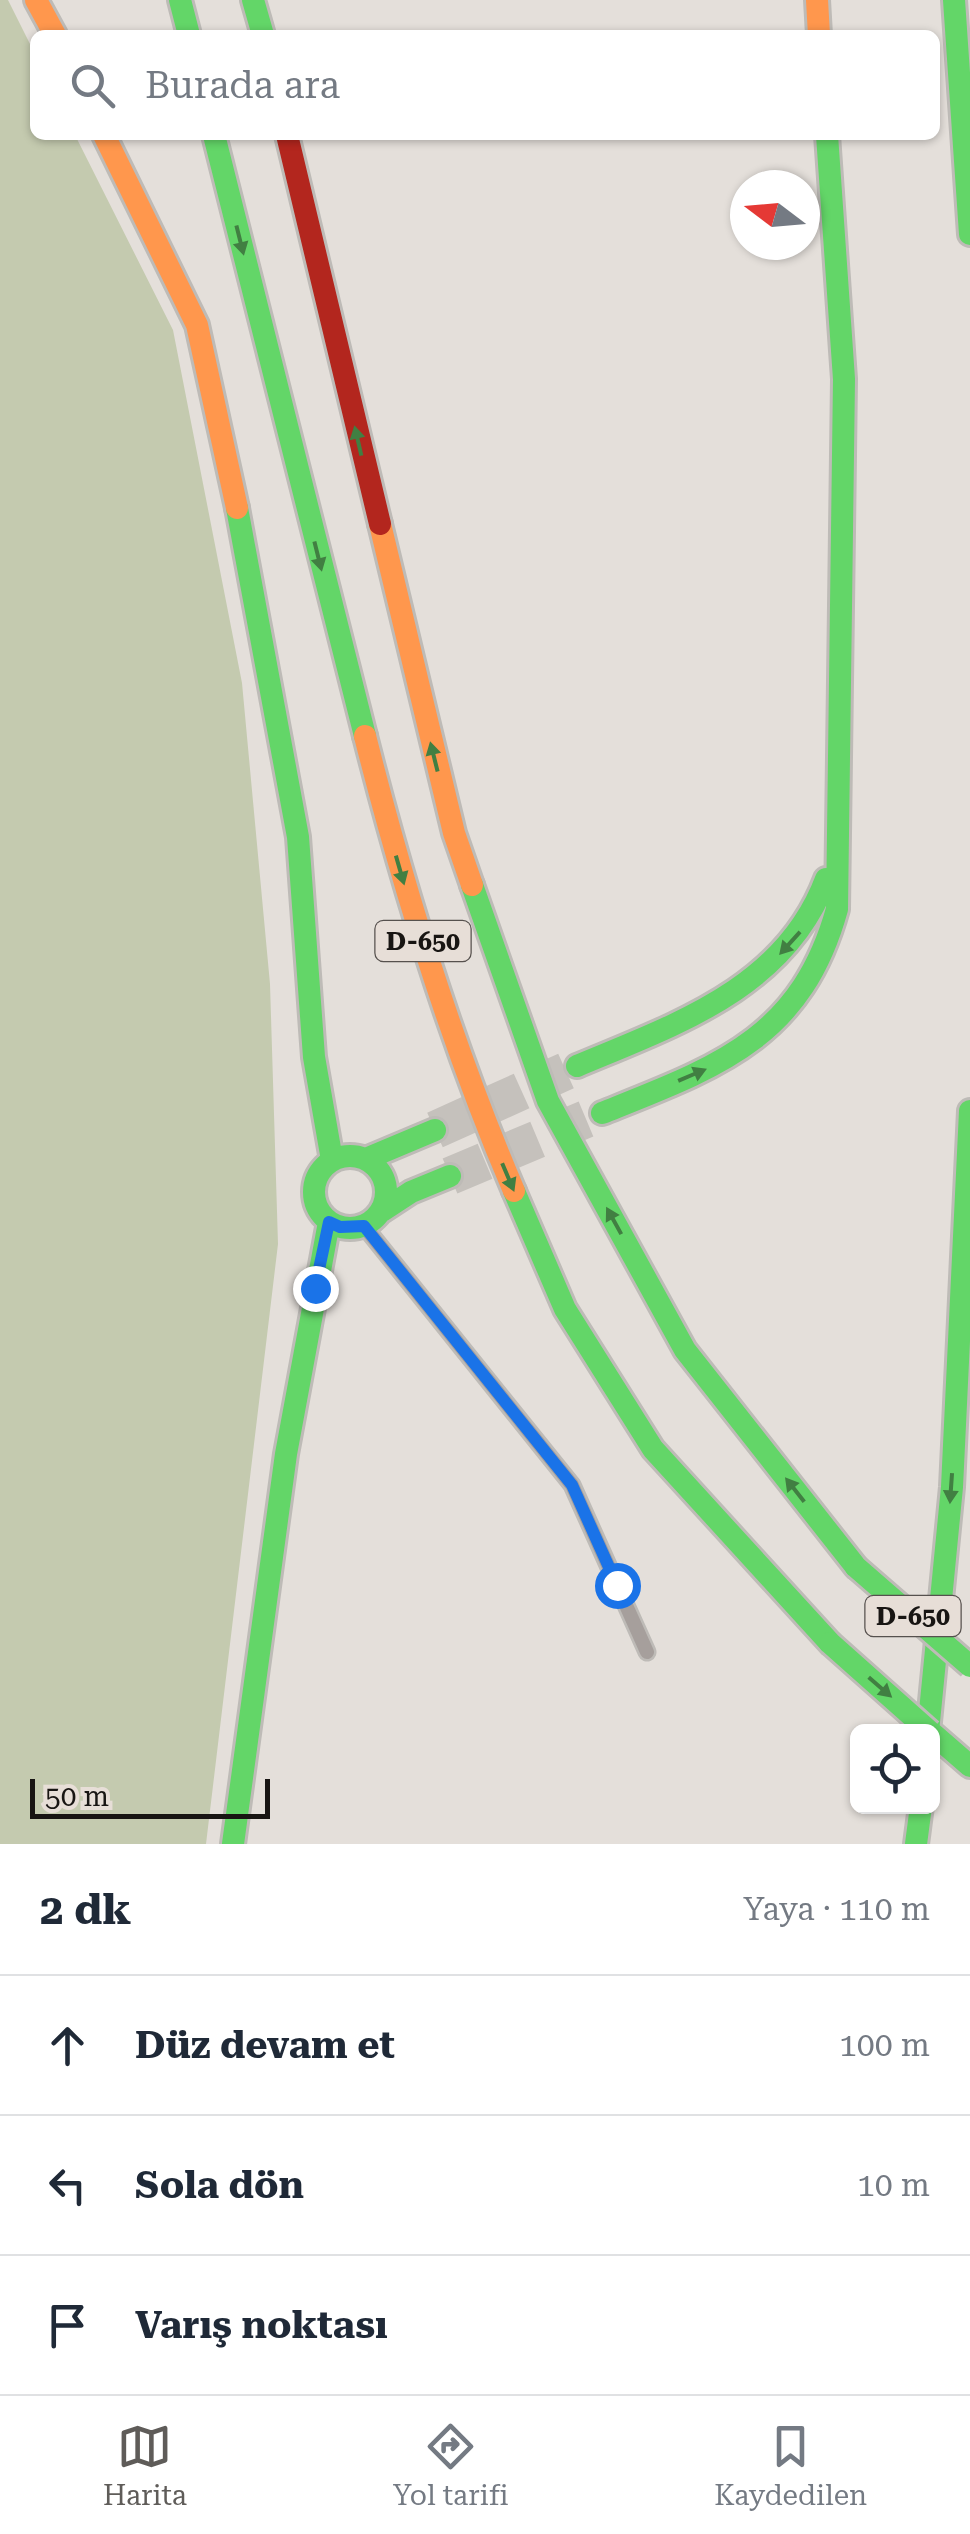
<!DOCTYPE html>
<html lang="tr">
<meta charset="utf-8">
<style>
body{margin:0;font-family:"Roboto Serif",serif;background:#f6f6f7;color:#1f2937}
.controls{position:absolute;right:30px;bottom:30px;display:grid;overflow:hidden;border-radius:15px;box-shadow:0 2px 8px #0004}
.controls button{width:90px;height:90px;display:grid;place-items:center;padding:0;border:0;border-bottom:2px solid #e0e1e3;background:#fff;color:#1f2937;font:50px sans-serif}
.compass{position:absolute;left:730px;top:170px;width:90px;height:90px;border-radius:50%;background:#fff;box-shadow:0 2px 8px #0004;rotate:286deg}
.scale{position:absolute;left:30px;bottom:25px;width:240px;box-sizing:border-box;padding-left:10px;border:5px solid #181513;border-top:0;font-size:28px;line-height:35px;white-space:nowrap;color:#181513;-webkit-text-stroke:8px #e7ded7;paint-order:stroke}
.stop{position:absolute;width:30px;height:30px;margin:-22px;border:8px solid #1a73e8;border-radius:50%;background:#fff}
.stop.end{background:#1a73e8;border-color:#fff;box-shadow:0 2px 10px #0008}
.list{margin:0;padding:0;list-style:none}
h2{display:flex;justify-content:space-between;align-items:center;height:130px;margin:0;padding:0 40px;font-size:42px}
h2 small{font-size:32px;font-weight:400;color:#747a83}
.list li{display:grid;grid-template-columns:65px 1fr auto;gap:30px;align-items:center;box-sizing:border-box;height:140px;padding:0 40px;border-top:2px solid #e0e1e3}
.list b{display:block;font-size:38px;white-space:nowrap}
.list em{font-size:32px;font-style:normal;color:#747a83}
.icon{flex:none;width:55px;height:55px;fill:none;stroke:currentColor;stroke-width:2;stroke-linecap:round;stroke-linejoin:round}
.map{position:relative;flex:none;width:970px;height:1844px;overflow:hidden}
.search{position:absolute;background:#fff;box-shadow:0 2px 8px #0004;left:30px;right:30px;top:30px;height:110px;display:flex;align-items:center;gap:25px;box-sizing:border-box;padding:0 35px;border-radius:15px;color:#747a83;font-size:38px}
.sheet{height:550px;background:#fff}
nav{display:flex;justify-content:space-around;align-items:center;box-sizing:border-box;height:140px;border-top:2px solid #e0e1e3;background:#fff;font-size:28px;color:#747a83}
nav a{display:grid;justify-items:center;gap:5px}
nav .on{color:#5f5c59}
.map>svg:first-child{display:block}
.green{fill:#c4caaf}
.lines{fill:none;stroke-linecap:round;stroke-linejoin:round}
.secondary-tunnel{stroke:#c5c1bc;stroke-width:38;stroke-dasharray:38 19;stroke-linecap:butt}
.lane-casing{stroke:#bebbb7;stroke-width:19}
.fast-casing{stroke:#bebbb7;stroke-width:28}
.slow-casing{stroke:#bebbb7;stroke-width:28}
.jam-casing{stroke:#bebbb7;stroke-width:28}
.lane{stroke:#a69f9c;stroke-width:14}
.fast{stroke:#63d668;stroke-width:22}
.slow{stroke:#ff974d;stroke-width:22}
.jam{stroke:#b3261e;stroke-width:22}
.fast-bridge-casing{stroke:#bebbb7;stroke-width:28;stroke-linecap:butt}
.fast-bridge{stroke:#63d668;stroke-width:22}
.oneway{fill:#417f42}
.route{stroke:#1a73e8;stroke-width:12}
.labels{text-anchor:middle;stroke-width:10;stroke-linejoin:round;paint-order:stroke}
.shield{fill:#e7ded7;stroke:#56514e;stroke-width:2.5}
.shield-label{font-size:25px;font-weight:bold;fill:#181513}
</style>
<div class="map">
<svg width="970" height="1844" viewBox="0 0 970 1844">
<rect width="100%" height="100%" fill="#e4dfda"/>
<!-- green -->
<path class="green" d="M 0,0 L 8,0 L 35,54 L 35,135 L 75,135 L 173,330 L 242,683 L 270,984 L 278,1244 L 206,1844 L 0,1844 Z"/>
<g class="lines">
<!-- secondary-tunnel -->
<path class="secondary-tunnel" d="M 435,1130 L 566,1071
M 450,1176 L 586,1119"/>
<!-- lane casing -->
<g class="lane-casing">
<path id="lane" d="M 364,1226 L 572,1485 L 647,1652"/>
</g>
<!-- fast casing -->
<g class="fast-casing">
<path id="fast" d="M 180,0 L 189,35
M 253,0 L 263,35
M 954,0 L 970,234
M 214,135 L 365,736
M 237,508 L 298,837 L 314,1057 L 332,1160
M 472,885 L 548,1101 L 685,1350 L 856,1567
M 577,1066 C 677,1024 785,988 826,879
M 602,1113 C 717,1067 801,1039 837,909 L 844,379 L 827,135
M314 1192a36 36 0 1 1 72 0a36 36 0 1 1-72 0Z
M 366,1159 L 435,1130
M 514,1191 L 565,1309 L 653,1449 L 830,1643
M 382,1211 L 411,1192 L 450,1176
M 928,1732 L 952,1487 L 970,1111
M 932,1733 L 970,1766
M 233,1844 L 286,1454 L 329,1222
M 916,1844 L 921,1806"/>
</g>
<!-- slow casing -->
<g class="slow-casing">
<path id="slow" d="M 36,0 L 55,35
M 817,0 L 819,35
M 104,135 L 197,325 L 237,508
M 380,524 L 454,833 L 472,885
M 365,736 C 404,891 451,1044 514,1191"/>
</g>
<!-- jam casing -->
<g class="jam-casing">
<path id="jam" d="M 287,135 L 380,524"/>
</g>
<!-- lane -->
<use href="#lane" class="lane"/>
<!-- fast -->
<use href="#fast" class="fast"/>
<!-- slow -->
<use href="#slow" class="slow"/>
<!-- jam -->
<use href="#jam" class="jam"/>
<!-- fast-bridge casing -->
<g class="fast-bridge-casing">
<path id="fast-bridge" d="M 856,1567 L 970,1666
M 830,1643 L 930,1732"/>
</g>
<!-- fast-bridge -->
<use href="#fast-bridge" class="fast-bridge"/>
</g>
<!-- one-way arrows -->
<defs><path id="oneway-solid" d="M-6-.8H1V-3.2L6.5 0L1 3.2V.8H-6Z" transform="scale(2.5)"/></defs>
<g class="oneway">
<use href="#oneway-solid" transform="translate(240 240) rotate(76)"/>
<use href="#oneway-solid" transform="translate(358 441) rotate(-103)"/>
<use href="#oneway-solid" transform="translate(318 556) rotate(76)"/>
<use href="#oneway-solid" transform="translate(434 757) rotate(-104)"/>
<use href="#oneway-solid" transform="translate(400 870) rotate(74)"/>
<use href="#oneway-solid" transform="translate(790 943) rotate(132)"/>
<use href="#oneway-solid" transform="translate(692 1075) rotate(-23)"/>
<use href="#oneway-solid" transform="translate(508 1177) rotate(67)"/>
<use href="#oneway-solid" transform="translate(614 1221) rotate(-119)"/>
<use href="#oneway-solid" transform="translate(951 1488) rotate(94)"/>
<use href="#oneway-solid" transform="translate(795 1490) rotate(-128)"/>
<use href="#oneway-solid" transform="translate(880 1687) rotate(41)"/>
</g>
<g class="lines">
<!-- route -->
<path class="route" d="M 315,1288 L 329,1222 L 340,1227 L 364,1226 L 572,1485 L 617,1585"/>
</g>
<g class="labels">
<!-- shield labels -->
<g class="shield">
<rect x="375.5" y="921" width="95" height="40" rx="8"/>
<rect x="865.5" y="1596" width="95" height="40" rx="8"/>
</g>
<g class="shield-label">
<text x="423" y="950">D-650</text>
<text x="913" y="1625">D-650</text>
</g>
</g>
</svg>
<div class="controls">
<button><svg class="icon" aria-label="locate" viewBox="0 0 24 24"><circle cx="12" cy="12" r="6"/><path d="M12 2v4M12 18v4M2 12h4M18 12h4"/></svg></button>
</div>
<svg class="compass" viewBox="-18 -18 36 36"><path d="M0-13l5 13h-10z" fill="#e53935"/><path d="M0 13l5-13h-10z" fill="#747a83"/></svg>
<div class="scale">50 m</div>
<div class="stop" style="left:617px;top:1585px"></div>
<div class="stop end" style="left:315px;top:1288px"></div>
<div class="search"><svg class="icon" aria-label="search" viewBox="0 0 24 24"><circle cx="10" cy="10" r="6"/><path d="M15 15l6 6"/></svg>Burada ara</div>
</div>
<section class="sheet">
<h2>2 dk<small>Yaya · 110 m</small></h2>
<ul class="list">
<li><svg class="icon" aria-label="ahead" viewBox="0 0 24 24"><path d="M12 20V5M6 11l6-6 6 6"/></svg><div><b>Düz devam et</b></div><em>100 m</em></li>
<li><svg class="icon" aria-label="left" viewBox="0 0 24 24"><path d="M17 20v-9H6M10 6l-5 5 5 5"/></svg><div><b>Sola dön</b></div><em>10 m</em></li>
<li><svg class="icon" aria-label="arrive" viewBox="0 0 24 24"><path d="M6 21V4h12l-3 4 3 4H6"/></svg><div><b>Varış noktası</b></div></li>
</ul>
</section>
<nav>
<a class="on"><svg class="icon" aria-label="map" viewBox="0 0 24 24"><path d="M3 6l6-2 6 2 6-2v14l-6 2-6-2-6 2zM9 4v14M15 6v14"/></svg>Harita</a>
<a><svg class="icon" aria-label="directions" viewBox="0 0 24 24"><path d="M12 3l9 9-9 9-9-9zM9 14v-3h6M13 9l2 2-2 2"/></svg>Yol tarifi</a>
<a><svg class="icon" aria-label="saved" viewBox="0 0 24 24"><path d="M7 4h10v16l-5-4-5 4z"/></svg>Kaydedilen</a>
</nav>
